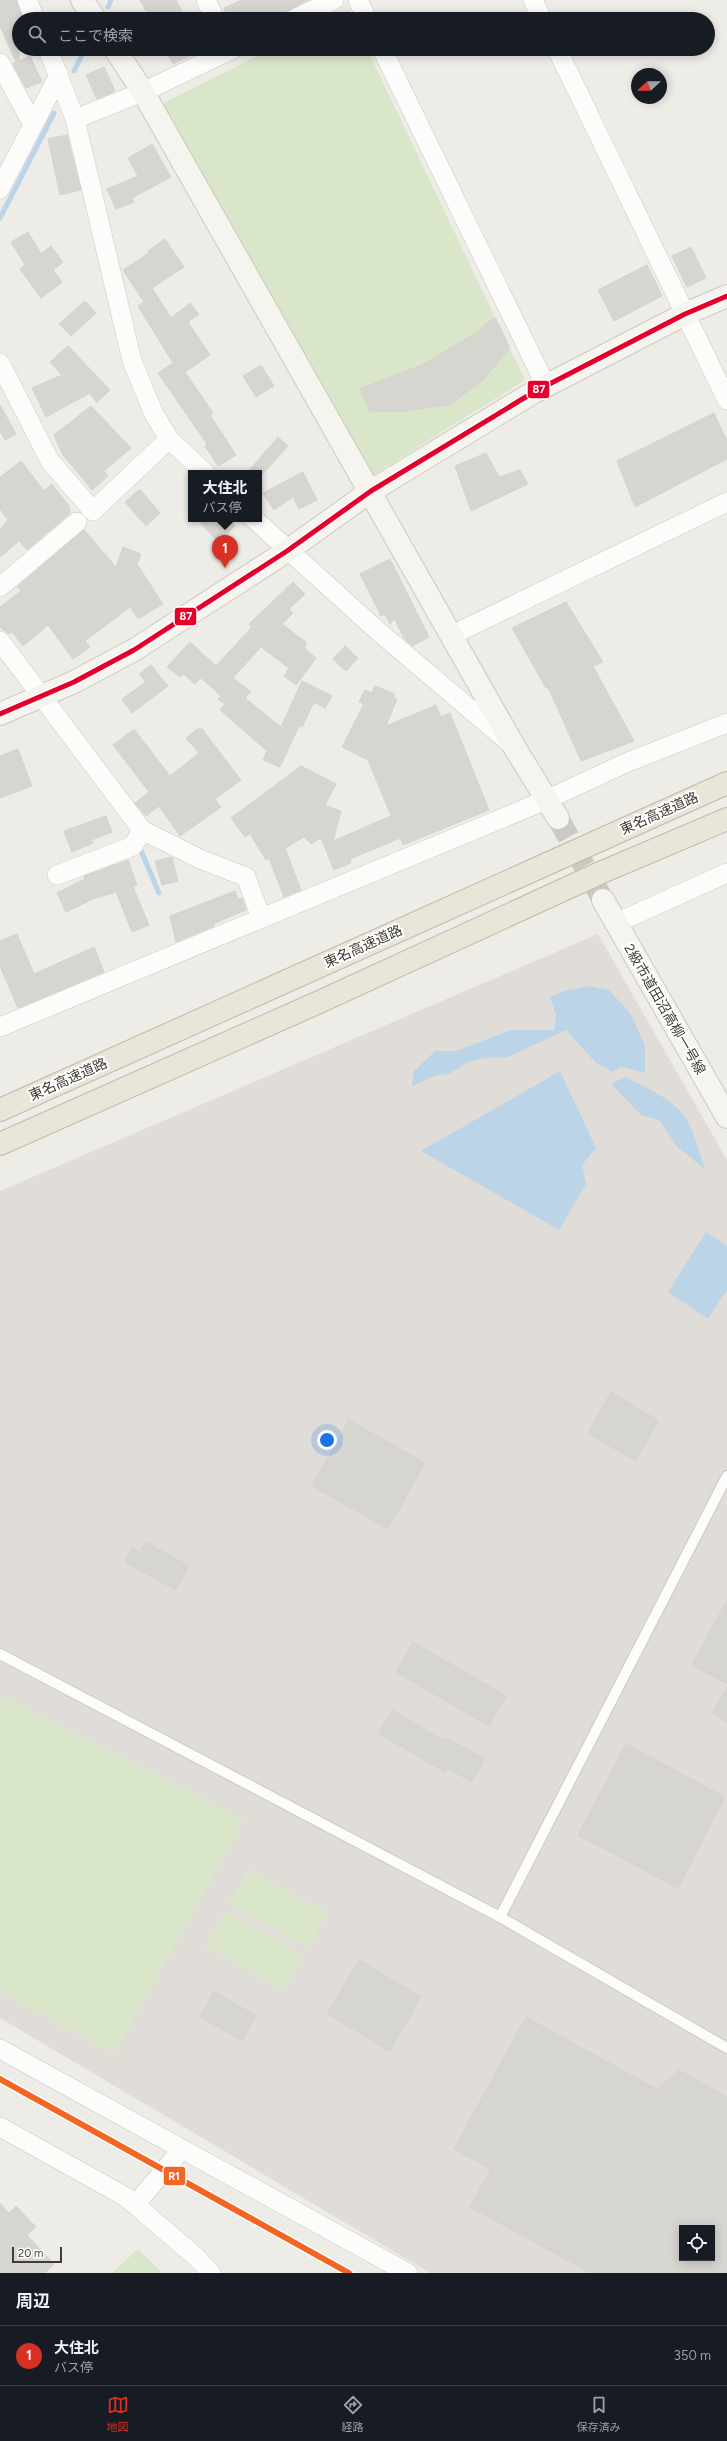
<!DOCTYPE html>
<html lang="ja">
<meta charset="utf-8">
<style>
body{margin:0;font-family:Figtree,"Noto Sans JP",sans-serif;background:#20242c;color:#f1f3f6}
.controls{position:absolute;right:12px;bottom:12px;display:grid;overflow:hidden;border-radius:0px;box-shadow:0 2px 10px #0003}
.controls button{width:36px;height:36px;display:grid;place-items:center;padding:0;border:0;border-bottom:1px solid #363941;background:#171b24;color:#f1f3f6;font:20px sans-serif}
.compass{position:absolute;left:631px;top:68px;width:36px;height:36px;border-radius:50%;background:#171b24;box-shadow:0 2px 10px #0003;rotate:248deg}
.scale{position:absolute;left:12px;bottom:10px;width:50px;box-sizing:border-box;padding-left:4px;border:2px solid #413d34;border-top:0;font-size:11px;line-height:14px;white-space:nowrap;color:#413d34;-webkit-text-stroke:3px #fff;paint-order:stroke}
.you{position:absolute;left:327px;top:1440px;width:14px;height:14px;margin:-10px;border:3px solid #fff;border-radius:50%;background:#1a73e8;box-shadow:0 0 0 6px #1a73e833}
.badge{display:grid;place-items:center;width:26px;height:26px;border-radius:50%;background:#d93025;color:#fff;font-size:13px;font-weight:700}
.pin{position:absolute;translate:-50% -33px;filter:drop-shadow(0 1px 2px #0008)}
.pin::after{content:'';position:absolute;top:21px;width:14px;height:12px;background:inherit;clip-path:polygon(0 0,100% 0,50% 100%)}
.popup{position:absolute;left:188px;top:470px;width:74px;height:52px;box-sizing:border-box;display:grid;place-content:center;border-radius:0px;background:#171b24;filter:drop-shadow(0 1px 3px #0005);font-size:13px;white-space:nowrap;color:#9ea1a6}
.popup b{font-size:15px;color:#f1f3f6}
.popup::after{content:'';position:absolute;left:50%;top:100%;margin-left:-8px;border:8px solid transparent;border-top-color:#171b24}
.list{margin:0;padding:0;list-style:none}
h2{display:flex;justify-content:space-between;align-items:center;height:52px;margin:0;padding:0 16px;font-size:17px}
h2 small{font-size:13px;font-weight:400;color:#9ea1a6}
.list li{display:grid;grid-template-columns:26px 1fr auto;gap:12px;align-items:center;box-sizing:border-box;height:60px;padding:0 16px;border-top:1px solid #363941}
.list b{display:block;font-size:15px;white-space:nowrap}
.list p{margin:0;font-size:13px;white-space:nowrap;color:#9ea1a6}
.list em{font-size:13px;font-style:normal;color:#9ea1a6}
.icon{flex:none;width:22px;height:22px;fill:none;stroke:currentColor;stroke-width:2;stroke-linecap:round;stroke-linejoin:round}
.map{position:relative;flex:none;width:727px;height:2273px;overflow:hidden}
.search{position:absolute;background:#171b24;box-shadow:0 2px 10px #0003;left:12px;right:12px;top:12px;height:44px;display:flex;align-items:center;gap:10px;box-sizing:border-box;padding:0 14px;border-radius:22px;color:#9ea1a6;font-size:15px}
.sheet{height:112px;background:#171b24}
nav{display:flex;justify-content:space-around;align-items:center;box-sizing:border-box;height:56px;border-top:1px solid #363941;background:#171b24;font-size:11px;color:#9ea1a6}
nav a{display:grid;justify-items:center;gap:2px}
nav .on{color:#d93025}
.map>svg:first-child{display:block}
.industrial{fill:#e0ddd8;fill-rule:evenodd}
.green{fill:#d9e6c9}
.water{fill:#bbd4e8}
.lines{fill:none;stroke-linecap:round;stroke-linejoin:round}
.stream{stroke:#bbd4e8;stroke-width:5}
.building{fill:#d6d5d0;stroke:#d5d3cd;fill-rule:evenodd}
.secondary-tunnel{stroke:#cbc9c3;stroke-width:22;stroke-dasharray:22 11;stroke-linecap:butt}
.lane-casing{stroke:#cbc9c5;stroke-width:12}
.street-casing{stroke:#cbc9c5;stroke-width:20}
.secondary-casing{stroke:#ccc9be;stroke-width:24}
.highway-casing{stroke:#c3b9a4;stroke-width:24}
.lane{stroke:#fcfcfb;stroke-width:10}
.street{stroke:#fcfcfb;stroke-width:19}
.secondary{stroke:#f5f4ee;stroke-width:22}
.highway{stroke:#e9e5d9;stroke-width:22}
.bus-1-casing{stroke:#fff;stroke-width:8}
.bus-1{stroke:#e4002b;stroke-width:5}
.rail-1-casing{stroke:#fff;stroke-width:9}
.rail-1{stroke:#f26522;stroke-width:6}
.labels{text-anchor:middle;stroke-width:4;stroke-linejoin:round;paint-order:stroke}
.street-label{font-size:14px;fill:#413d34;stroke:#fff}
.line-badge{stroke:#fff;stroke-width:1.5}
.badge-label{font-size:11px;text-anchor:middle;font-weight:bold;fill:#fff}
</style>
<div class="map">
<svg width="727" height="2273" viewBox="0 0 727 2273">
<rect width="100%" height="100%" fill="#edece7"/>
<!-- industrial -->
<path class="industrial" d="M 598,934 L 727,1160 L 727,2273 L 430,2273 L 0,2018 L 0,1191 ZM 682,2228 L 712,2228 L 712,2258 L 682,2258 Z"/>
<!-- green -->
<path class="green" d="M 348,10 L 352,19 L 330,19 Z
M 271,49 L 367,49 L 525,380 L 365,480 L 162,104 Z
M 0,1694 L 244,1820 L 114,2054 L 0,1992 Z
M 248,1869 L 327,1913 L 308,1948 L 229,1904 Z
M 225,1911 L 304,1955 L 284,1990 L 205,1946 Z
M 138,2249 L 162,2273 L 112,2273 Z"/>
<!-- water -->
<path class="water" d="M 589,986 L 609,990 L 630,1013 L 645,1045 L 645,1073 L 621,1067 L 613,1072 L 596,1063 L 566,1030 L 508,1057 L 485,1058 L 468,1062 L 449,1074 L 437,1075 L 412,1086 L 414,1071 L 435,1051 L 456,1051 L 511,1030 L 554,1030 L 556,1015 L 550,997 L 567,990 Z
M 560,1071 L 596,1148 L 582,1165 L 586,1184 L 559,1230 L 421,1151 Z
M 625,1077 C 644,1086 673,1099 685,1117 C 695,1132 699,1153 705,1169 L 678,1148 L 659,1120 L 641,1115 L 611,1084 Z
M 706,1232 L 727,1246 L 727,1290 L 708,1319 L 668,1292 Z"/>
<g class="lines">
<!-- stream -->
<path class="stream" d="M 108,7 L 111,0
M 74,71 L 85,49
M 0,218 L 54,113
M 139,846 L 159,893"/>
</g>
<!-- building -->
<path class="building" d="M 0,0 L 16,0 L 23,19 L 19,19 L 19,61 L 30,56 L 42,82 L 26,88 L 16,70 L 13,64 L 16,62 L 0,26 Z
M 140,0 L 176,0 L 186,19 L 150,19 Z
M 242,0 L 308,0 L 272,19 L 228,19 L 224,8 Z
M 165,49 L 202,49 L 173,64 Z
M 104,67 L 115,91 L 97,99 L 86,75 Z
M 67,135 L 81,190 L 60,195 L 48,139 Z
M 152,144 L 171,177 L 132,198 L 134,202 L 116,209 L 107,189 L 138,176 L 128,158 Z
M 28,232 L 41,254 L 51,246 L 63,262 L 53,270 L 62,282 L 41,298 L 20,269 L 25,265 L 11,242 Z
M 165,239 L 184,267 L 152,288 L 171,318 L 190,303 L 199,314 L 188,322 L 210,355 L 185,372 L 213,413 L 210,415 L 236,455 L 218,466 L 205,446 L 207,444 L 158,373 L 173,363 L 138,306 L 144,302 L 123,270 L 149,253 L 148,251 Z
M 691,247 L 706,278 L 687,287 L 672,256 Z
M 647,265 L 662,296 L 614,321 L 598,290 Z
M 85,301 L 96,313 L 71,336 L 59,324 Z
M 495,317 L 510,348 L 482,381 L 449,405 L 403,411 L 370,411 L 360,389 L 424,364 L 474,334 Z
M 68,346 L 110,390 L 97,403 L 90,393 L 46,417 L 32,388 L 62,375 L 50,362 Z
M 261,365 L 274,386 L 256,397 L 243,376 Z
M 0,405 L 16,434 L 5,440 L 0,431 Z
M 91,406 L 131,448 L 104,471 L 108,476 L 92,490 L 63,455 L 54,435 Z
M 714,413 L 727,441 L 727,459 L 635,507 L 617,461 Z
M 278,437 L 288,446 L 259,478 L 259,473 L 247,473 Z
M 486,453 L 499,477 L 520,470 L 528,484 L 471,511 L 455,466 Z
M 21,461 L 44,491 L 52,484 L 69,506 L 70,513 L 27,550 L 19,541 L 0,557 L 0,530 L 8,520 L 0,509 L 0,477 Z
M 303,472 L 317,500 L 299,509 L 293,497 L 274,510 L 263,493 Z
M 140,489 L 160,513 L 146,526 L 125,502 Z
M 197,519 L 229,519 L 235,526 L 218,542 Z
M 84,530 L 116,567 L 123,547 L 141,554 L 137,564 L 163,604 L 138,619 L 130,607 L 85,641 L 90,647 L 73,659 L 48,625 L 23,646 L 12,632 L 9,634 L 0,627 L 0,607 L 21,591 L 17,587 Z
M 390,559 L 429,637 L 412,646 L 404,638 L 395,620 L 396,616 L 390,624 L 385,614 L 381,616 L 360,574 Z
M 293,582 L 305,594 L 289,609 L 293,613 L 282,624 L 307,643 L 304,648 L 316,658 L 296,685 L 284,676 L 289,668 L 261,647 L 233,678 L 251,692 L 245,698 L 281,727 L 302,681 L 332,696 L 325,708 L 314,702 L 302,727 L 299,726 L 280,767 L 263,760 L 267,751 L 220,710 L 225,704 L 218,699 L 221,696 L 201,678 L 195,684 L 184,674 L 180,677 L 167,667 L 190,642 L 216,666 L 252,627 L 249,624 Z
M 566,602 L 603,662 L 593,666 L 634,741 L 581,761 L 548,687 L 546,688 L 512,628 Z
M 345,646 L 358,658 L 346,671 L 333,659 Z
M 151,665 L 168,686 L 132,713 L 122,699 L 146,682 L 139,674 Z
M 375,686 L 395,694 L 393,697 L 397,699 L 386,726 L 436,705 L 441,717 L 450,713 L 489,810 L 403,845 L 400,838 L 350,859 L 351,863 L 334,870 L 321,838 L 311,844 L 304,837 L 285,848 L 301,890 L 284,897 L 269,858 L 266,860 L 250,834 L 245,837 L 231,818 L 301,766 L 336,784 L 325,805 L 341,811 L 333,841 L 391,816 L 368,760 L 342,747 L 364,704 L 359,702 L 365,690 L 372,693 Z
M 134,729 L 170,776 L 199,753 L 186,738 L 197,729 L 202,729 L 241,780 L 215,799 L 221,807 L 180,836 L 159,806 L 146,816 L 135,803 L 149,792 L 113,745 Z
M 18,749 L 32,786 L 0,798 L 0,756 Z
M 106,816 L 112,832 L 91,840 L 93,843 L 72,852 L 64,831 Z
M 172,857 L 178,881 L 162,885 L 155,861 Z
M 128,860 L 137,885 L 133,887 L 149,925 L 132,932 L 116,892 L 93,899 L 66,912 L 57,893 L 85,879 L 84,876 Z
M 235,891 L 238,899 L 242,898 L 246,910 L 213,924 L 214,926 L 176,942 L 170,916 Z
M 17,934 L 34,974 L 94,947 L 104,972 L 18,1008 L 0,966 L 0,941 Z
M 611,1392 L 659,1421 L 635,1461 L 588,1433 Z
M 349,1420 L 425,1463 L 388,1529 L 312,1486 Z
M 146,1542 L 189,1566 L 176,1590 L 125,1562 L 132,1548 L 140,1553 Z
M 727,1600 L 727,1684 L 692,1665 Z
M 413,1642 L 506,1696 L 489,1726 L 396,1672 Z
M 727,1687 L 727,1722 L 712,1713 Z
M 392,1710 L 443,1740 L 445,1737 L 485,1759 L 472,1782 L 447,1768 L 445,1772 L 379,1734 Z
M 626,1744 L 725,1797 L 678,1888 L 578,1835 Z
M 359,1960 L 421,1997 L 390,2051 L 327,2014 Z
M 214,1991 L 256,2016 L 242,2041 L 200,2017 Z
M 526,2017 L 657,2089 L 679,2070 L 727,2097 L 727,2273 L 591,2273 L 470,2207 L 491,2169 L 454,2149 ZM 682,2228 L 712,2228 L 712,2258 L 682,2258 Z
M 0,2203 L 9,2213 L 16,2206 L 36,2227 L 27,2235 L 54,2264 L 45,2273 L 0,2273 Z"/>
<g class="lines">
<!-- secondary-tunnel -->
<path class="secondary-tunnel" d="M 558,818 L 603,900"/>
<!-- lane casing -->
<g class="lane-casing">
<path id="lane" d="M 0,1654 L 500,1917 L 727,2048
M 500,1917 L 727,1476"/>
</g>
<!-- street casing -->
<g class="street-casing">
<path id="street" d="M 27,0 L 35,19
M 206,0 L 215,19
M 358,0 L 367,19
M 533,0 L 542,19
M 294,19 L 334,0
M 48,49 L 75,119 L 132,361 L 154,414 L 169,439 L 205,473
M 382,49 L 546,386
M 557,49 L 727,400
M 0,63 L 33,125
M 75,119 L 143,92 L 233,49
M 0,189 L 59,75
M 0,363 L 50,461 L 93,511 L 169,439
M 254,519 L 379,632 L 510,743
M 0,587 L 77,522
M 452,635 L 727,502
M 0,641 L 142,830 L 133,846 L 57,875
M 142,830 L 200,859 L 246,877 L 261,918
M 616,923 L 727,873
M 0,1027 L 546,800 L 628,762 L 727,723
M 0,2049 L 408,2273
M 0,2127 L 126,2197 L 195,2256 L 211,2273
M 135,2205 L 182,2149"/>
</g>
<!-- secondary casing -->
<g class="secondary-casing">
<path id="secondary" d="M 82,0 L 95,19
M 115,49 L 143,92 L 515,748 L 558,818
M 0,714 L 74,682 L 134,650 L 287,551 L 371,491 L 534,392 L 685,314 L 727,296
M 603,900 L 727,1117"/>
</g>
<!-- highway casing -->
<g class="highway-casing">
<path id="highway" d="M 0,1110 L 727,783
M 0,1144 L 317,1003 L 600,873 L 727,819"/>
</g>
<!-- lane -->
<use href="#lane" class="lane"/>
<!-- street -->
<use href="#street" class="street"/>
<!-- secondary -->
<use href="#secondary" class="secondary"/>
<!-- highway -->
<use href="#highway" class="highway"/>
<!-- bus-1 casing -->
<g class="bus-1-casing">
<path id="bus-1" d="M 0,714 L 74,682 L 134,650 L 287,551 L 371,491 L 534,392 L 685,314 L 727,296"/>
</g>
<!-- bus-1 -->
<use href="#bus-1" class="bus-1"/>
<!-- rail-1 casing -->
<g class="rail-1-casing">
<path id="rail-1" d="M 0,2079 L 349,2273"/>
</g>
<!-- rail-1 -->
<use href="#rail-1" class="rail-1"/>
</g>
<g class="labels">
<!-- street labels -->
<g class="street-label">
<text transform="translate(659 813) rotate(-24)" y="5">東名高速道路</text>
<text transform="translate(363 946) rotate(-24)" y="5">東名高速道路</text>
<text transform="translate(665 1009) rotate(60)" y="5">2級市道田沼高柳一号線</text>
<text transform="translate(68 1079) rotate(-24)" y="5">東名高速道路</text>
</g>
</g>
<g class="line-badge">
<rect x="527" y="380" width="23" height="19" rx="4" fill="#e4002b"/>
<rect x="174" y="607" width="23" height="19" rx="4" fill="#e4002b"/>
<rect x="163" y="2166" width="23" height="20" rx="4" fill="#f26522"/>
</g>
<g class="badge-label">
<text x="539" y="393">87</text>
<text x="186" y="620">87</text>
<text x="174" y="2180">R1</text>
</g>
</svg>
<div class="controls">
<button><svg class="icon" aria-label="locate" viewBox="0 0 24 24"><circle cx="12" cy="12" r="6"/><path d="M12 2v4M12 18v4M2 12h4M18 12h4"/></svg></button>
</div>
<svg class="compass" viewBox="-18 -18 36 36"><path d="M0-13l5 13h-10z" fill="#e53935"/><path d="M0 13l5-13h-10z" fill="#9ea1a6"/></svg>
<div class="scale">20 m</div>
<div class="you"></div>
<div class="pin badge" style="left:225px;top:568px">1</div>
<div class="popup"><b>大住北</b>バス停</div>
<div class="search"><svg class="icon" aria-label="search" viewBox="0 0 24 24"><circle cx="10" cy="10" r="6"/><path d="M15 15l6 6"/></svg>ここで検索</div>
</div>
<section class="sheet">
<h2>周辺<small></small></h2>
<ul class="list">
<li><span class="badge">1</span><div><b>大住北</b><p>バス停</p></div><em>350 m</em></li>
</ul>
</section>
<nav>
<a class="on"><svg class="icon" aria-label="map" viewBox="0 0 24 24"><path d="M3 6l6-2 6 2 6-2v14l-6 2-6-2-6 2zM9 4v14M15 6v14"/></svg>地図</a>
<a><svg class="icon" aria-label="directions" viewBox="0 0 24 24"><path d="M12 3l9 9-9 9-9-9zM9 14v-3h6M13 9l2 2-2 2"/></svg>経路</a>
<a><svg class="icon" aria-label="saved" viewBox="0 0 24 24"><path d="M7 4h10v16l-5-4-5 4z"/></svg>保存済み</a>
</nav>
